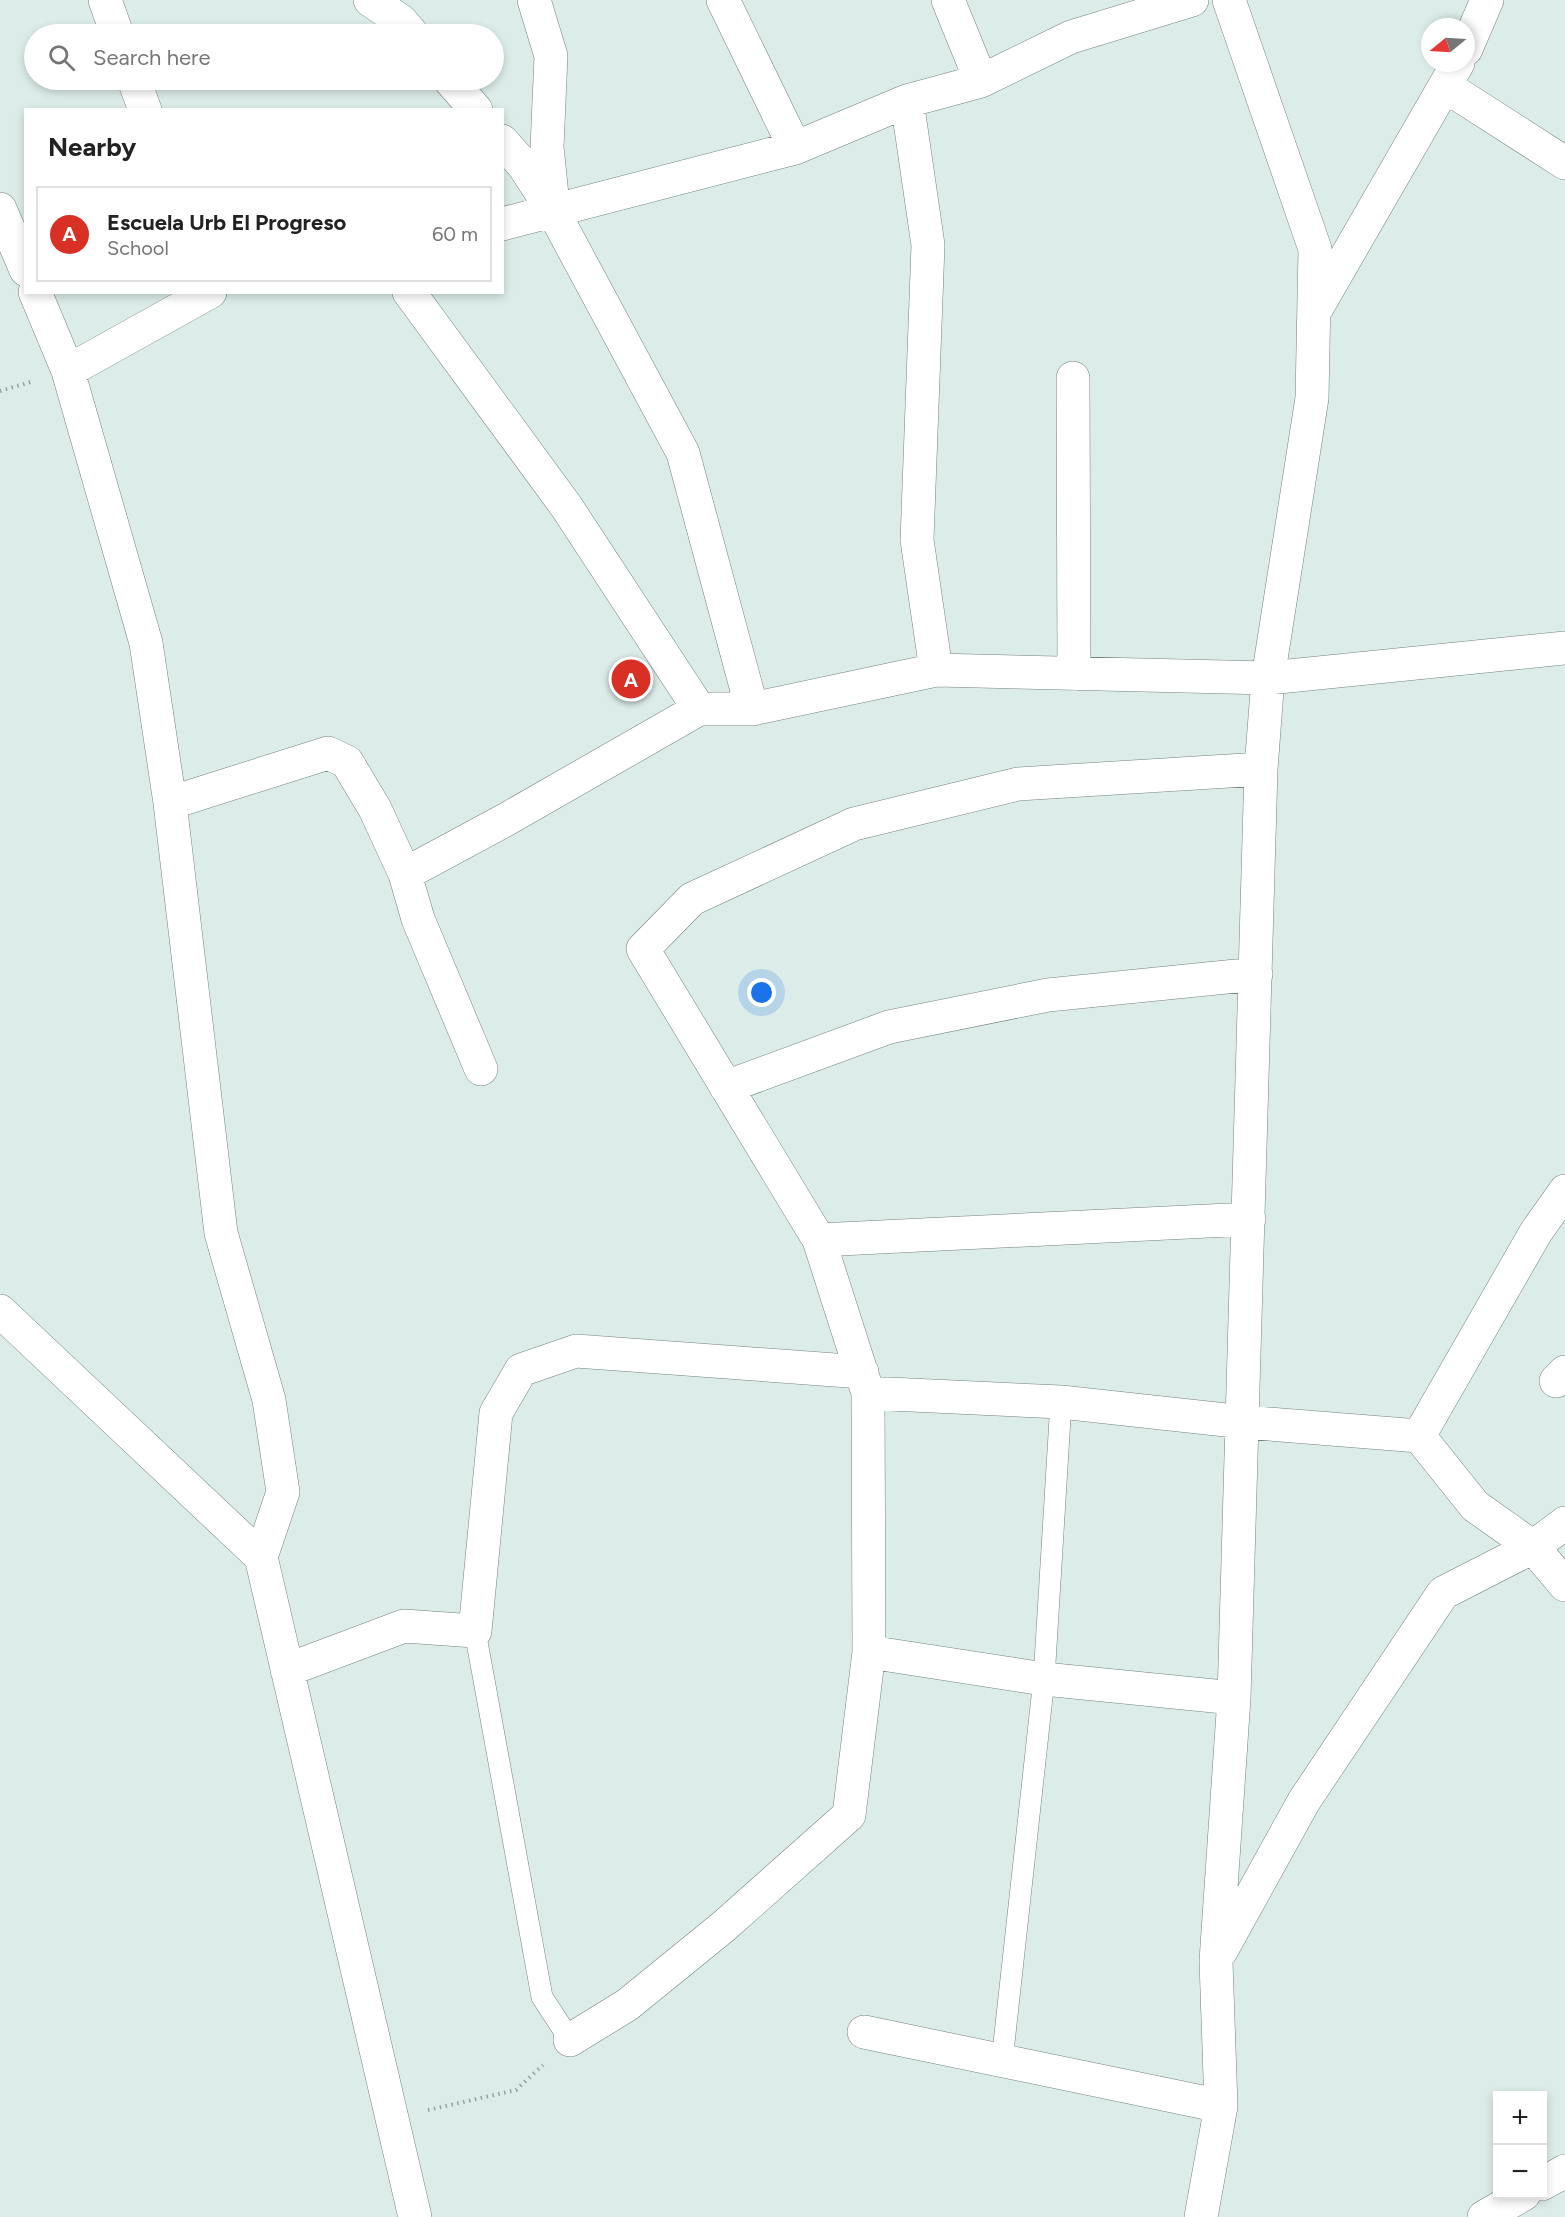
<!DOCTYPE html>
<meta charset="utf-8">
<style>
body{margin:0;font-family:Figtree,sans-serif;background:#f6f6f6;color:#222}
.controls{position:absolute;right:18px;bottom:18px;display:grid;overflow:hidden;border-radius:0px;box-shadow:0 3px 9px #0003}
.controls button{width:54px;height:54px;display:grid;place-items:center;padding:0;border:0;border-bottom:2px solid #e0e0e0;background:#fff;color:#222;font:30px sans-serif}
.compass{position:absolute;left:1421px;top:18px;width:54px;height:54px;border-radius:50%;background:#fff;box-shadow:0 3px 9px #0003;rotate:252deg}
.you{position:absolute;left:762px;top:993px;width:21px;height:21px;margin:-15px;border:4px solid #fff;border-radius:50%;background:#1a73e8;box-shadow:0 0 0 9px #1a73e833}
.badge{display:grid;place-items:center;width:39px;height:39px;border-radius:50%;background:#d93025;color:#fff;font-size:20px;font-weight:700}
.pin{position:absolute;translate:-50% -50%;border:3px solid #fff;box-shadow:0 2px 6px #0006}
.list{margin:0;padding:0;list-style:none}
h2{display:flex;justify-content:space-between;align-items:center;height:78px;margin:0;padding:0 24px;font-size:26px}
h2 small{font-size:20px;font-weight:400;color:#767676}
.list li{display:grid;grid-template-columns:39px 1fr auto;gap:18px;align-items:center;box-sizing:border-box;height:96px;margin:0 12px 12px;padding:0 12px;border:2px solid #e0e0e0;border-radius:0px}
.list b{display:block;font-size:22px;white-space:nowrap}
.list p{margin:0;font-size:20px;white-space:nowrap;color:#767676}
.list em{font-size:20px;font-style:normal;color:#767676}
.icon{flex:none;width:33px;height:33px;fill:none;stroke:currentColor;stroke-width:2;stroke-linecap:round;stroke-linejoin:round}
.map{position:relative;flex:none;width:1565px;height:2217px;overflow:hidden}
.search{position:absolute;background:#fff;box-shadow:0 3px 9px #0003;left:24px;top:24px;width:480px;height:66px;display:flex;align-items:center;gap:15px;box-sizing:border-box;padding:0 21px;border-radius:33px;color:#767676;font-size:22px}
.panel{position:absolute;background:#fff;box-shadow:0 3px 9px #0003;left:24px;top:108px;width:480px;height:186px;border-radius:0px}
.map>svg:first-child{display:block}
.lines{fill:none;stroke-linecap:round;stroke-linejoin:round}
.lane-casing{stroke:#74827f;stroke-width:22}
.street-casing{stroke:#74827f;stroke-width:34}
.path{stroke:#95a29f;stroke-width:4;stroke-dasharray:1.5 4.5;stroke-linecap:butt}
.lane{stroke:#fff;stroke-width:21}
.street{stroke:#fff;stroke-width:33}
</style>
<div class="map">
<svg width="1565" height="2217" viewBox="0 0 1565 2217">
<rect width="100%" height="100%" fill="#dcede9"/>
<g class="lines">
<!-- lane casing -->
<g class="lane-casing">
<path id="lane" d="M 475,1631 L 542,1997 L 570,2040
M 1002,2061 L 1044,1679 L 1061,1402"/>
</g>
<!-- street casing -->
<g class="street-casing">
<path id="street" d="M 105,0 L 117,34
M 370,0 L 401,21 L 412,34
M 534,0 L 551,56 L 547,147 L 553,205
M 723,0 L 795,148
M 948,0 L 981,81
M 1466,49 L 1487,0
M 134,80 L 145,110
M 450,80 L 476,110
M 1445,86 L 1565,163
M 907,101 L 928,245 L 917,540 L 936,670
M 502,141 L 524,166 L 553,211 L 683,453 L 752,709
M 0,209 L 26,270
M 502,224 L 795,148 L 907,101 L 981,81 L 1071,37 L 1192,0
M 35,292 L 68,371 L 146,643 L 170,803 L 221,1233 L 269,1400 L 283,1492 L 261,1557
M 409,292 L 566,506 L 699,709
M 1315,311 L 1458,63
M 68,371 L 210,292
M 1073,378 L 1074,674
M 170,803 L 328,753 L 347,762 L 375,809 L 405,874 L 507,819 L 699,709 L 752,709 L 936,670 L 1268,678 L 1565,648
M 405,874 L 418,919 L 481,1069
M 726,1087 L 889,1027 L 1048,995 L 1256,974
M 819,1240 L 1249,1219
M 0,1311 L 261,1557 L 415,2217
M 1556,1381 L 1565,1372
M 868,1393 L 1061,1402 L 1244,1422 L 1419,1436 L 1536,1232 L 1565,1191
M 1419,1436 L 1475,1506 L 1533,1547 L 1565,1585
M 869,1652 L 1044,1679 L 1234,1698
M 287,1670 L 404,1626 L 475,1631 L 496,1413 L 521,1370 L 576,1351 L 862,1372
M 1221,1951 L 1304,1801 L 1443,1593 L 1533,1547 L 1565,1523
M 864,2032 L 1221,2106
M 570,2040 L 627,2005 L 723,1927 L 849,1815 L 869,1652 L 868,1393 L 819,1240 L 643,949 L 692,899 L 854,824 L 1018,784 L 1261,769
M 1542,2184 L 1565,2171
M 1201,2217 L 1221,2106 L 1216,1961 L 1234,1698 L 1261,769 L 1268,678 L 1312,398 L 1315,249 L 1229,0
M 1484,2217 L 1524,2194"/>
</g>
<!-- path -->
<path class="path" d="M 0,391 L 34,381
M 428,2110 L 516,2090 L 543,2065"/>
<!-- lane -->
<use href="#lane" class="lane"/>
<!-- street -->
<use href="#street" class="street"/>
</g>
</svg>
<div class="controls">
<button>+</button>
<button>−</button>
</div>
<svg class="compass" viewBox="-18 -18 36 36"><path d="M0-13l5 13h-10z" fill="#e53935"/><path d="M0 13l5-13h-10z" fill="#767676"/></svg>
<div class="you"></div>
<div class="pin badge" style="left:631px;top:679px">A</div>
<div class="search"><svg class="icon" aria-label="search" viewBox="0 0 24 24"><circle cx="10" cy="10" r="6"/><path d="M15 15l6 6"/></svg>Search here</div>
<section class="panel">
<h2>Nearby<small></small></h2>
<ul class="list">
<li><span class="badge">A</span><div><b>Escuela Urb El Progreso</b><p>School</p></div><em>60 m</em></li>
</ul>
</section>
</div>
